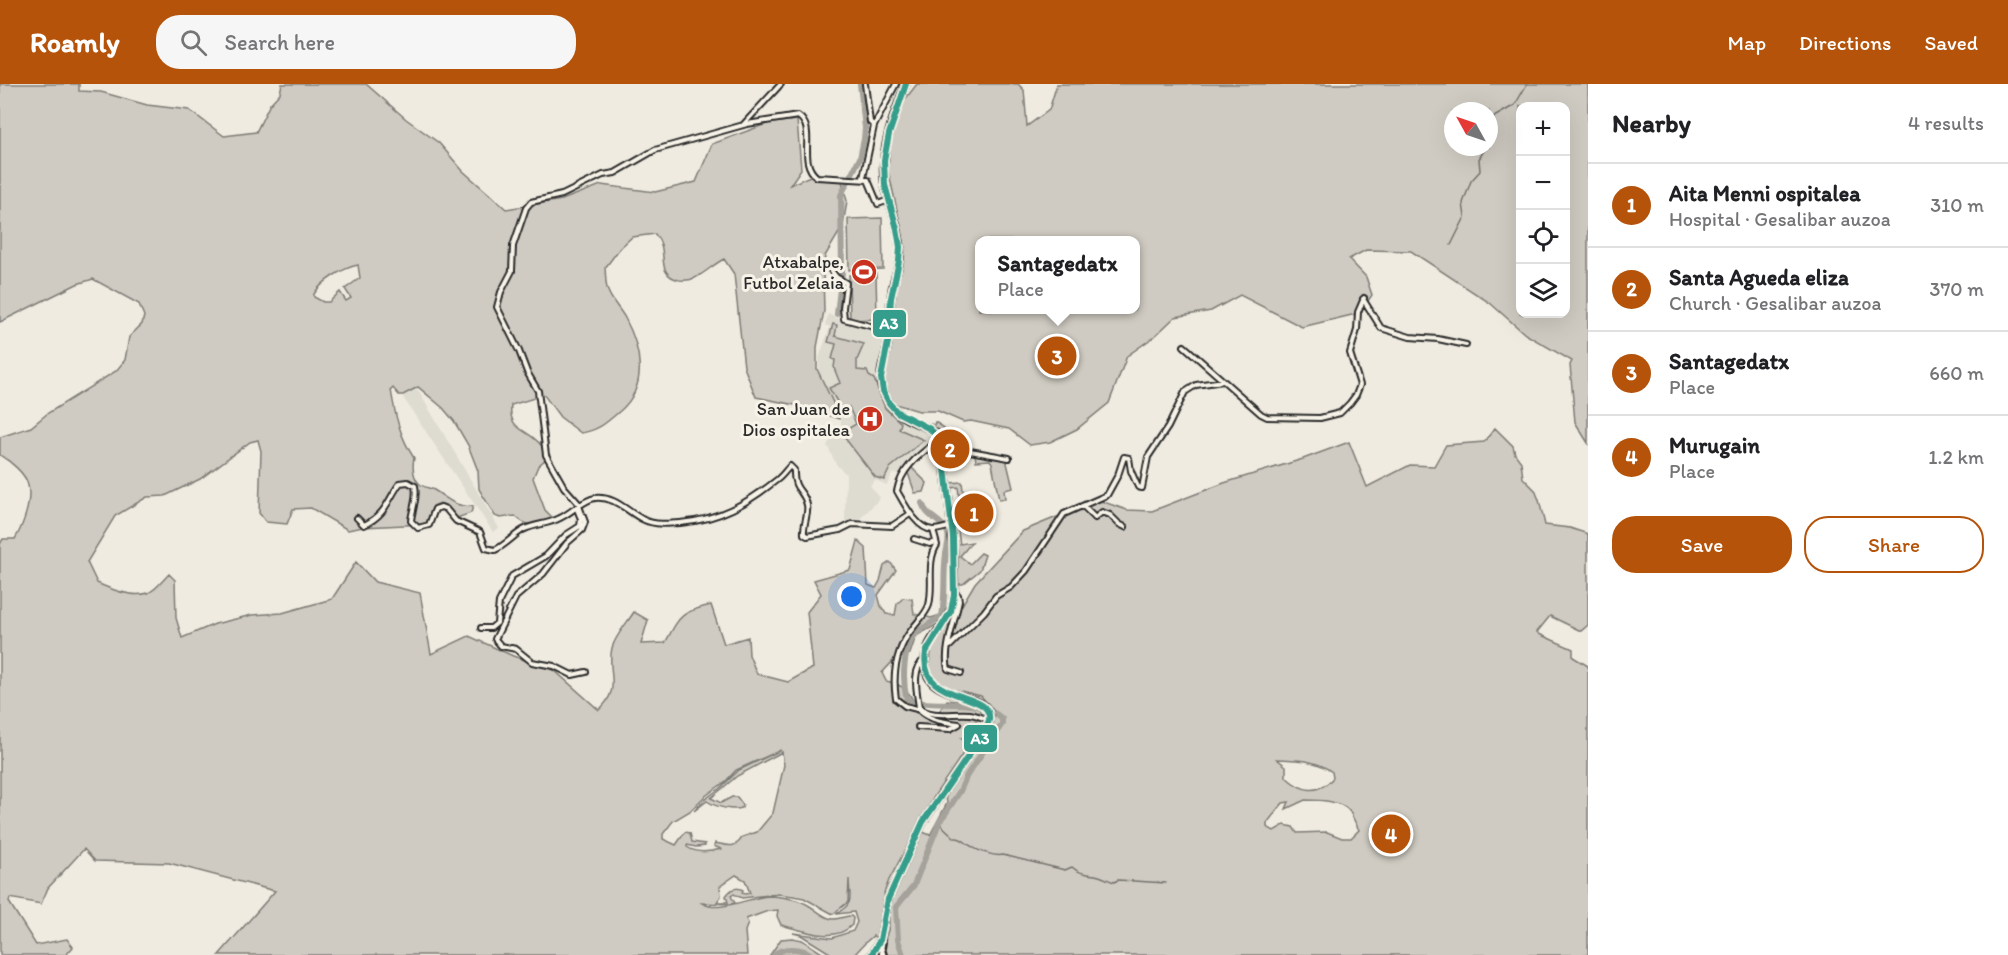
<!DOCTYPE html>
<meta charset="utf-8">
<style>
body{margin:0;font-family:Itim,sans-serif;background:#f6f6f6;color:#202124}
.controls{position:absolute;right:18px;top:18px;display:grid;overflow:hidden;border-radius:12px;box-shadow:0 6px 24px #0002}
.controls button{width:54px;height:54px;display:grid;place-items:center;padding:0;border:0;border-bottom:2px solid #e0e0e0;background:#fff;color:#202124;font:30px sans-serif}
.compass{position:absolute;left:1444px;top:18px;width:54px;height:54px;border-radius:50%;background:#fff;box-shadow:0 6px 24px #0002;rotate:310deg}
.you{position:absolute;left:852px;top:513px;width:21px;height:21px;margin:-15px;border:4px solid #fff;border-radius:50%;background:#1a73e8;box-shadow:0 0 0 9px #1a73e833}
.badge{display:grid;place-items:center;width:39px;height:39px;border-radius:50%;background:#b45309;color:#fff;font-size:20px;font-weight:700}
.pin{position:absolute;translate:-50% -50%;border:3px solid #fff;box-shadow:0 2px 6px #0006}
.popup{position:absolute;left:975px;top:152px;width:165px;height:78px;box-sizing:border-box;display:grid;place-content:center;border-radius:12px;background:#fff;filter:drop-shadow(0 2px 4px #0005);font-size:20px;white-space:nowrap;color:#757577}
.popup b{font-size:22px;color:#202124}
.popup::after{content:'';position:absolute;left:50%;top:100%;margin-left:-12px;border:12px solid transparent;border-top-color:#fff}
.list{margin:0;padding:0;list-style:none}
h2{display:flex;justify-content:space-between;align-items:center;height:78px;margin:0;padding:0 24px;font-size:26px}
h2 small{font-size:20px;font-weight:400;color:#757577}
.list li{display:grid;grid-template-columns:39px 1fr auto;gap:18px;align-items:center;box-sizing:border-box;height:84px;padding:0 24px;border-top:2px solid #e0e0e0}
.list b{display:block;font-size:22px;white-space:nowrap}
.list p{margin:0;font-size:20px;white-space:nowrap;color:#757577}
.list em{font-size:20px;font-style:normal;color:#757577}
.actions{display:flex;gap:12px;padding:18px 24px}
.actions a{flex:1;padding:14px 0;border:2px solid #b45309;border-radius:24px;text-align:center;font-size:21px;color:#b45309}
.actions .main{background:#b45309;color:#fff}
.icon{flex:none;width:33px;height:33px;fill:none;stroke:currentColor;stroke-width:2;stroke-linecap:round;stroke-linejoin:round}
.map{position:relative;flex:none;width:1588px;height:871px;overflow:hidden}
header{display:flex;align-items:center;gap:36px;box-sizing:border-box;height:84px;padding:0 30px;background:#b45309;color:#fff}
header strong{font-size:28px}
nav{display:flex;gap:33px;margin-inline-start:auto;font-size:21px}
.search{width:420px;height:54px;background:#f6f6f6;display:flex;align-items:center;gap:15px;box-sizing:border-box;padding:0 21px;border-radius:24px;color:#757577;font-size:22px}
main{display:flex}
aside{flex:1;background:#fff}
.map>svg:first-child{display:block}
.built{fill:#dedbd1}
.green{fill:#cfcbc2;stroke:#7d7b76;stroke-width:1.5;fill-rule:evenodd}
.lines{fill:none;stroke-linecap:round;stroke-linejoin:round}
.stream{stroke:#74726e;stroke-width:1.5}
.river{stroke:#a4a29a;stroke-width:6}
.street-casing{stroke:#2b2b2b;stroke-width:8}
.secondary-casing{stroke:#2b2b2b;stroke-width:10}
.street{stroke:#f7f3e8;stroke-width:4}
.secondary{stroke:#f7f3e8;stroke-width:5}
.bus-1-casing{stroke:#f7f3e8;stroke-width:10}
.bus-1{stroke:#349d8b;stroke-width:6}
.labels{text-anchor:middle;stroke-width:6;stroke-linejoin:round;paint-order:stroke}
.poi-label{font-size:18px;fill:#2b2b2b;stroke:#f7f3e8;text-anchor:end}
.line-badge{stroke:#f7f3e8;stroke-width:2}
.badge-label{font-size:16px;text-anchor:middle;font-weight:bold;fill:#fff}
</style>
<header>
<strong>Roamly</strong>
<div class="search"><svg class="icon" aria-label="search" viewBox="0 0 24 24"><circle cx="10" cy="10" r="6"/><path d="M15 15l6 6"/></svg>Search here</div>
<nav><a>Map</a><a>Directions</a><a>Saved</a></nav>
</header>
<main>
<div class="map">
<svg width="1588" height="871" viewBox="0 0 1588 871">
<rect width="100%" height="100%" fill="#efebe0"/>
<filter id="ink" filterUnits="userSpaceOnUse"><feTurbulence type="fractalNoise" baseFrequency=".0167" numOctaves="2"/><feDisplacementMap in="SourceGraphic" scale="12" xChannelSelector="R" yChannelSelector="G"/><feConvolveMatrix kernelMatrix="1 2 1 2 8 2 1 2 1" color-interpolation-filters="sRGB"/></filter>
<g filter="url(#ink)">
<!-- built -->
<path class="built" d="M 828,230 L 846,238 L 885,248 L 876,291 L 881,315 L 889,326 L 902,338 L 923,346 L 928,338 L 931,339 L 927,346 L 934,348 L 940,358 L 937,362 L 934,359 L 901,389 L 892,390 L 887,401 L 875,396 L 870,401 L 880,414 L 860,435 L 848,438 L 845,436 L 846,390 L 836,380 L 827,361 L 841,343 L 841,333 L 819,288 L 819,274 L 830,243 L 825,241 Z
M 416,303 L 499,444 L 493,448 L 404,315 L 403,311 Z"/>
<!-- green -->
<path class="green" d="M 0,0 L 79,0 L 79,7 L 101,8 L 147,21 L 189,26 L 224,52 L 256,48 L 270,20 L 280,9 L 282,0 L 366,0 L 406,35 L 439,59 L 463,87 L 506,125 L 562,116 L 601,101 L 655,108 L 696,98 L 712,60 L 769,39 L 797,36 L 801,85 L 790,101 L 810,92 L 841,93 L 847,117 L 843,142 L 825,172 L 823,189 L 824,227 L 817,263 L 817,285 L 838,329 L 839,335 L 800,322 L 756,313 L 744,283 L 734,190 L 724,175 C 714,180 705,189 695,194 C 683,199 667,196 664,182 C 662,170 664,160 655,150 L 632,153 L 620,164 L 605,184 C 606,191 605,200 608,207 C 611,216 620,225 625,234 C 641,264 649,302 620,327 C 606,339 599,346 581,349 L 560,333 L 544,311 L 511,321 C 508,347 527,344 541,361 C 544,364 545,370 547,374 L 538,382 L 533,394 L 545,426 L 554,435 C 536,440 530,446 515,432 L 500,434 L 495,432 L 479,405 L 478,387 L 468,361 L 454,337 L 443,324 L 418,303 L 403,311 L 399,311 L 393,304 L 391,306 C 395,331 400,353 414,374 C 412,383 413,395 421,401 C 424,403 430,404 434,406 C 446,413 457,425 473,422 L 471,429 L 457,434 L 445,422 L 440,419 L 433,422 L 426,440 L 363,443 L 348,446 L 311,424 L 293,425 L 287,440 L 266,438 L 259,429 L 261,367 L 258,356 L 250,358 L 200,395 L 165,412 L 147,413 L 115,432 L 87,478 L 97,499 C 110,505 133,514 148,509 C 156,506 163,496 169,490 L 175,496 L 176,534 L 182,554 L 215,540 L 252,531 L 282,529 L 332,515 L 356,478 L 375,498 L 420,509 L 431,570 L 469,552 L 513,572 L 555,587 L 599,626 C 623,604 606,588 612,564 C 615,552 627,539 634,528 L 648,536 L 641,560 L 665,559 C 680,532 680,528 711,521 L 724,560 L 748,553 L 749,571 L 757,590 L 788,598 L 813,584 L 807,528 L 821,510 L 814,496 L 850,486 L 858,457 L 866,464 L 868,501 L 876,504 L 880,497 L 884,482 L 890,478 L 896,486 L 878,511 L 881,522 L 886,530 L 895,531 L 897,520 L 903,514 L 912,515 L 914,530 L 931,534 L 946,529 L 940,539 L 916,552 L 910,570 L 894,576 L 882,589 L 886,597 C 904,600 914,610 916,629 L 936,632 L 947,616 L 974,619 L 980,626 L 978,636 L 975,638 L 979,648 L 961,654 L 968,662 L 935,711 L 889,796 L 884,809 L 885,815 L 877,854 L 873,852 L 866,858 L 854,871 L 833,871 L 801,851 L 793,849 L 832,854 L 853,847 L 857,838 L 854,828 L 836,830 C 856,818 849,814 849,795 L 848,818 L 833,830 L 804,814 L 793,812 L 779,810 L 742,814 L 734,810 L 731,812 L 735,819 L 731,820 L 702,819 C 720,830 750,812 771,812 C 783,813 798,815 808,821 C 817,826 822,833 832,835 C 839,835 845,832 851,832 L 853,834 L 852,841 C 834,860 802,846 781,841 L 777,832 L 778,826 L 768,827 L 746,835 L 748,839 L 745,847 L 747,871 L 219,871 L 275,807 L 169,779 L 95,777 L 84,765 L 48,804 L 41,820 L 10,814 L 9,818 L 36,861 L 67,855 L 73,863 L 66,871 L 0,871 L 0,460 L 3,455 L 15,455 C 23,442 32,417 28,401 C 26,390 10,377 0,371 L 0,353 L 31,343 L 48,329 L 116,287 L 125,276 L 129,253 L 142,240 L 144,232 L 139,220 L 93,195 L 77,200 L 0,238 ZM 358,181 L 360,194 L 345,205 L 351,214 L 346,217 L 340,208 L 329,218 L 323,218 L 314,213 L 314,210 C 322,197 343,184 358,181 ZM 781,666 L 739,686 L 719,705 L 704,716 L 694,727 L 707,717 C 716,723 732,727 742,724 L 743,721 L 737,713 L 732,713 L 721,719 L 711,714 L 737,692 L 782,668 L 784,681 L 773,729 L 757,748 L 742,753 C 736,766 726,761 715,759 L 714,762 L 721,765 C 710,768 697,770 687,763 L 687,761 L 696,763 L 705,762 L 705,760 L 692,758 L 690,749 L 685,748 L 676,761 L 663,755 L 663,750 L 673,737 L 690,727 L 704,713 L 726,697 L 736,686 ZM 736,791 L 745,796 L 750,809 L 745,810 L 742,809 L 743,806 C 736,802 730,806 726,812 L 728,818 L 717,818 L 721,812 L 720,802 Z
M 917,0 L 1018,0 L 1024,6 L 1027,42 L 1049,26 L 1057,0 L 1588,0 L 1588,359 L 1575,338 L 1570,281 L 1572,277 L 1525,250 L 1490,219 L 1411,167 L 1366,166 L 1349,175 L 1366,193 L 1372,211 L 1360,229 L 1302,243 L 1240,211 L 1211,227 L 1175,233 L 1155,252 L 1127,272 L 1109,319 L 1077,345 L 1050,358 L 1030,361 L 1009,345 L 971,337 L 963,338 L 938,327 L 919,327 L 892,319 L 883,294 L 894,239 L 895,207 L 905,162 L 888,85 L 892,50 L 900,22 ZM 1520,22 L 1566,22 L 1566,230 L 1520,230 ZM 1453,27 L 1489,27 L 1489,63 L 1453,63 ZM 979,156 L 1135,156 L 1135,226 L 979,226 Z
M 882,134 L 883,185 L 849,186 L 848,135 Z
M 876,190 L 877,235 L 850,236 L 849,191 Z
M 833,240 L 837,241 L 835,252 L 864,260 L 857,276 L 857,286 L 867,287 L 869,292 L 874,295 L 885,324 L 901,339 L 899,345 L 924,356 L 890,384 L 884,396 L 875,393 L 841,349 L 856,340 L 849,323 L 842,326 L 829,304 L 840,299 L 834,284 L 835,276 L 832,275 L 836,260 L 828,258 Z
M 935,338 L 943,343 L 945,347 L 948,346 L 958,350 L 960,348 L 963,353 L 965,365 L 963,365 L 959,359 L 955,357 L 947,362 L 941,350 L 930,343 L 931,340 L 934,341 Z
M 1495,344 L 1513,362 L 1515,370 L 1521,378 L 1523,394 L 1535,406 L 1539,416 L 1545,441 L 1570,444 L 1588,450 L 1588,541 L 1581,547 L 1550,532 L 1537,548 L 1539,550 L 1573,565 L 1573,573 L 1588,582 L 1588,871 L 884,871 L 882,866 L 889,843 L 889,822 L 923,748 L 930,751 L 947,719 L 946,712 L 984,655 L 992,640 L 992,631 L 987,619 L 981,612 L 944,603 L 934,595 L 930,585 L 931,566 L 947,540 L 962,521 L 975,499 L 1023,447 L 1098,416 L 1127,426 L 1152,427 L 1224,399 L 1303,375 L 1349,358 L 1367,403 L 1410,381 L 1434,382 L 1446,361 L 1484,358 ZM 1277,675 C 1296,676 1316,675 1332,688 L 1333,694 C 1318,711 1302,708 1286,693 L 1286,682 ZM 1305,716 C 1318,716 1342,716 1350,728 C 1353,734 1356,740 1359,746 L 1351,754 L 1342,754 L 1327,748 L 1297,749 L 1293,743 L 1284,741 L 1274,747 L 1267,743 L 1267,739 L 1283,719 L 1289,718 L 1286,725 Z
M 977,369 L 1008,376 L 1007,379 L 1013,404 L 1004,406 L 1005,415 L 999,416 L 992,379 L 990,376 L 976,377 L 975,371 Z
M 911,383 L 927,399 L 924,408 L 915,409 L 908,389 Z
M 962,398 L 966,432 L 958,433 L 957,429 L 961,429 L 958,403 L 951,404 L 960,460 L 972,458 L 960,472 L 970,480 L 981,469 L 985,471 L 980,486 L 963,500 L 958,500 L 956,495 L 957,466 L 954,437 L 949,399 Z
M 792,854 L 802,856 L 825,871 L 770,871 L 781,855 Z"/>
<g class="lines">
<!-- stream -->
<path class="stream" d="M 1489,58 L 1491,54 L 1494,33 L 1515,21 L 1527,0
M 1451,161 L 1465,133 L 1463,119 L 1471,97 L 1480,87 L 1479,75 L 1486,63
M 939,739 L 955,754 C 962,753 965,759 971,762 C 978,767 995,773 1003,771 L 1065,786 L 1072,783 C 1078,789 1086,790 1095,791 C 1101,792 1108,796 1114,798 L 1118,796 L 1166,799"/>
<!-- river -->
<path class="river" d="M 837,230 L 842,188 L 841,111 L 860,74 L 864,55 L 865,44 L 860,0
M 774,871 C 783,862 802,864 812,871
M 903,871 L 898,856 L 896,823 L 914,801 L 939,739 L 960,707 L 967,691 L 1002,640 L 1002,635 C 977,611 937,625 907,616 C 902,597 902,561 918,548 C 925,542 934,537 942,532 C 946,511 943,490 946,470 C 947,462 951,454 947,447 C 939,434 927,434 922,419"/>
<!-- street casing -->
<g class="street-casing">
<path id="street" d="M 865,0 L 870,38 L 874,42
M 743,41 L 781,0
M 863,94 L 874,42 L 896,0
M 830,185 L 836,193 L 846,199 L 843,224 L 844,235 L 889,247
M 1363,215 L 1381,244 L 1410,253 L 1438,255 L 1466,261
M 1184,262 L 1261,330 L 1267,333 L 1320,334 L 1340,329 L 1350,319 L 1356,311 L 1360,301 L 1350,269 L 1357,246 L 1358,228 L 1364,214
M 942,362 L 934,360 C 917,372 901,386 897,407 C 904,419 917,446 933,446 C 939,446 947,443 953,442
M 944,378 L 970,367 L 1009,374
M 580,421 L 564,403 L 546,371 L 538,307 L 527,288 L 519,267 L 497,223 L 501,208 L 512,187 L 513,162 L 526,124 L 531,118 L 562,111 L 603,91 L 615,89 L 655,66 L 747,40 L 798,32 C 818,45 796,77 817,93 L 868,96 L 878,120 L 889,116
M 579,422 L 585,438 L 582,446 L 567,459 L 543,490 L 516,513 L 495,555 L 501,562 L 516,565 L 532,578 L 554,582 L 572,591 L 586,588
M 1083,422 L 1095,434 L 1102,428 L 1110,431 L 1119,440 L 1125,443
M 357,434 L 364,441 C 386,431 387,417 400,399 L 408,398 L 415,402 C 418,415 412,425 411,437 L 418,444 L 429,441 L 435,425 L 441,423 L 446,425 L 456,437 L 480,448 L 486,464 L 495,466 C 506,461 517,448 525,445 C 536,440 549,440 560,434 C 571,429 583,416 595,414 C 616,412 627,428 644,436 C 655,441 668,440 680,439 C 719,436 748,419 778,395 C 783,391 786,386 790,382 L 794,386 C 793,408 804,405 807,421 C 809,429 803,440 804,450 L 807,452 L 840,446 L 852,440 L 892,442 L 910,430
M 914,455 L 930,460 L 936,458
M 955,509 L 958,511 L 959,517 C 955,538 943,565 948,585 L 961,589
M 481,544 L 491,544 L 497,539 L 499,518 L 512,492 L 546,472 L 566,451 L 580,442 L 581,435 L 577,425
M 950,562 L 984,528 L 996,512 L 1011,503 L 1026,487 L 1064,430 L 1107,411 L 1118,391 L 1124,373 L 1129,374 L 1131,387 L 1138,403 L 1142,404 L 1148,373 L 1168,343 L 1185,308 L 1196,301 L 1223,297
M 925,575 C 911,585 917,608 919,623 C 931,635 955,628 970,630 C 977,631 983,634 989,636
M 918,643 L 950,645 L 959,640 C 945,638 932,637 921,628 L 921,626 L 905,622 L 896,615 C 892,589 896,565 913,544 C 918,537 926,530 929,521 C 934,501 926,478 937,461 L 933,446"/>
</g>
<!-- secondary casing -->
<g class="secondary-casing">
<path id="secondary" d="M 882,858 L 881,864 L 883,871
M 871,871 L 880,856 L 888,815 L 923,738 L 984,649 C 1012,600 923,627 925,576 C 926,554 949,540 953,519 C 955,509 954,497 954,487 C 954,443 946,401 942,358 C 931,334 897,345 883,307 C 877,289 886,275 888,258 C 891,241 889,224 892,208 C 893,196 899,185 900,172 C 902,149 890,124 885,101 C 879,68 894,31 906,0"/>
</g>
<!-- street -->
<use href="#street" class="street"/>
<!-- secondary -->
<use href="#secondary" class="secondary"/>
<!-- bus-1 casing -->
<g class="bus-1-casing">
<path id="bus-1" d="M 871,871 L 880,856 L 888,815 L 923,738 L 984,649 C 985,645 988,640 989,636 C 994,605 917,622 926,568 L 951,527 L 954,511 L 953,454 L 942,358 L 930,345 L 897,328 L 889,319 L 883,307 L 881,294 L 888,258 L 891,214 L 899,177 L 900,163 L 897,145 L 885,101 L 884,76 L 889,50 L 906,0"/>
</g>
<!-- bus-1 -->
<use href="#bus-1" class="bus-1"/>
</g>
</g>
<!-- icons -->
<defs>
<g id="stadium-disc" transform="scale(1.35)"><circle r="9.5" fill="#c8321e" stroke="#f7f3e8"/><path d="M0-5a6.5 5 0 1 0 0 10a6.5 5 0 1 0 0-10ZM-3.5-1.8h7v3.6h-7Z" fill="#fff"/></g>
<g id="hospital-disc" transform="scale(1.35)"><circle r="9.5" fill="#c8321e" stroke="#f7f3e8"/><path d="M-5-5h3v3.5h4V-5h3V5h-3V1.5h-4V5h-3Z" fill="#fff"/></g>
</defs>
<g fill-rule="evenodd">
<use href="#stadium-disc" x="864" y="188"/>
<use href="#hospital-disc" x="870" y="335"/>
</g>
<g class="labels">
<!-- poi labels -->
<g class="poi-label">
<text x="844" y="184">Atxabalpe,<tspan x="844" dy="21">Futbol Zelaia</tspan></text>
<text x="850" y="331">San Juan de<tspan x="850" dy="21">Dios ospitalea</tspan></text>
</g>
</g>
<g class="line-badge">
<rect x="872" y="225" width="35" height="29" rx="6" fill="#349d8b"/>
<rect x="963" y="640" width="35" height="29" rx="6" fill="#349d8b"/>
</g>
<g class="badge-label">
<text x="889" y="245">A3</text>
<text x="980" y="660">A3</text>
</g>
</svg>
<div class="controls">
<button>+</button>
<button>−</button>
<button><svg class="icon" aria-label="locate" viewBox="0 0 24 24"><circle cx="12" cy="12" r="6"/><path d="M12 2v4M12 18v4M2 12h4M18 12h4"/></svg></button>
<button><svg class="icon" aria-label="layers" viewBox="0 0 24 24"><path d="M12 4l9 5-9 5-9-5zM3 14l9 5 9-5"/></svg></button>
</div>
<svg class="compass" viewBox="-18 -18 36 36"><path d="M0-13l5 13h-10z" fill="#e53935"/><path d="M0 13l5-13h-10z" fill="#757577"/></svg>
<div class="you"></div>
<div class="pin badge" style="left:974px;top:429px">1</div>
<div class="pin badge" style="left:950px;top:365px">2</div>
<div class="pin badge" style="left:1057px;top:272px">3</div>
<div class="popup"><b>Santagedatx</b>Place</div>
<div class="pin badge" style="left:1391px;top:750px">4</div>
</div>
<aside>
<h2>Nearby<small>4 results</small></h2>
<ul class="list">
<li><span class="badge">1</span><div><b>Aita Menni ospitalea</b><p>Hospital · Gesalibar auzoa</p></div><em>310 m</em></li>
<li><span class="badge">2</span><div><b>Santa Agueda eliza</b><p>Church · Gesalibar auzoa</p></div><em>370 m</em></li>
<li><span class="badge">3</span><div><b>Santagedatx</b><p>Place</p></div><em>660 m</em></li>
<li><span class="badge">4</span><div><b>Murugain</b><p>Place</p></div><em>1.2 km</em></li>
</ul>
<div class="actions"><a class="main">Save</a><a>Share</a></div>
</aside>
</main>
